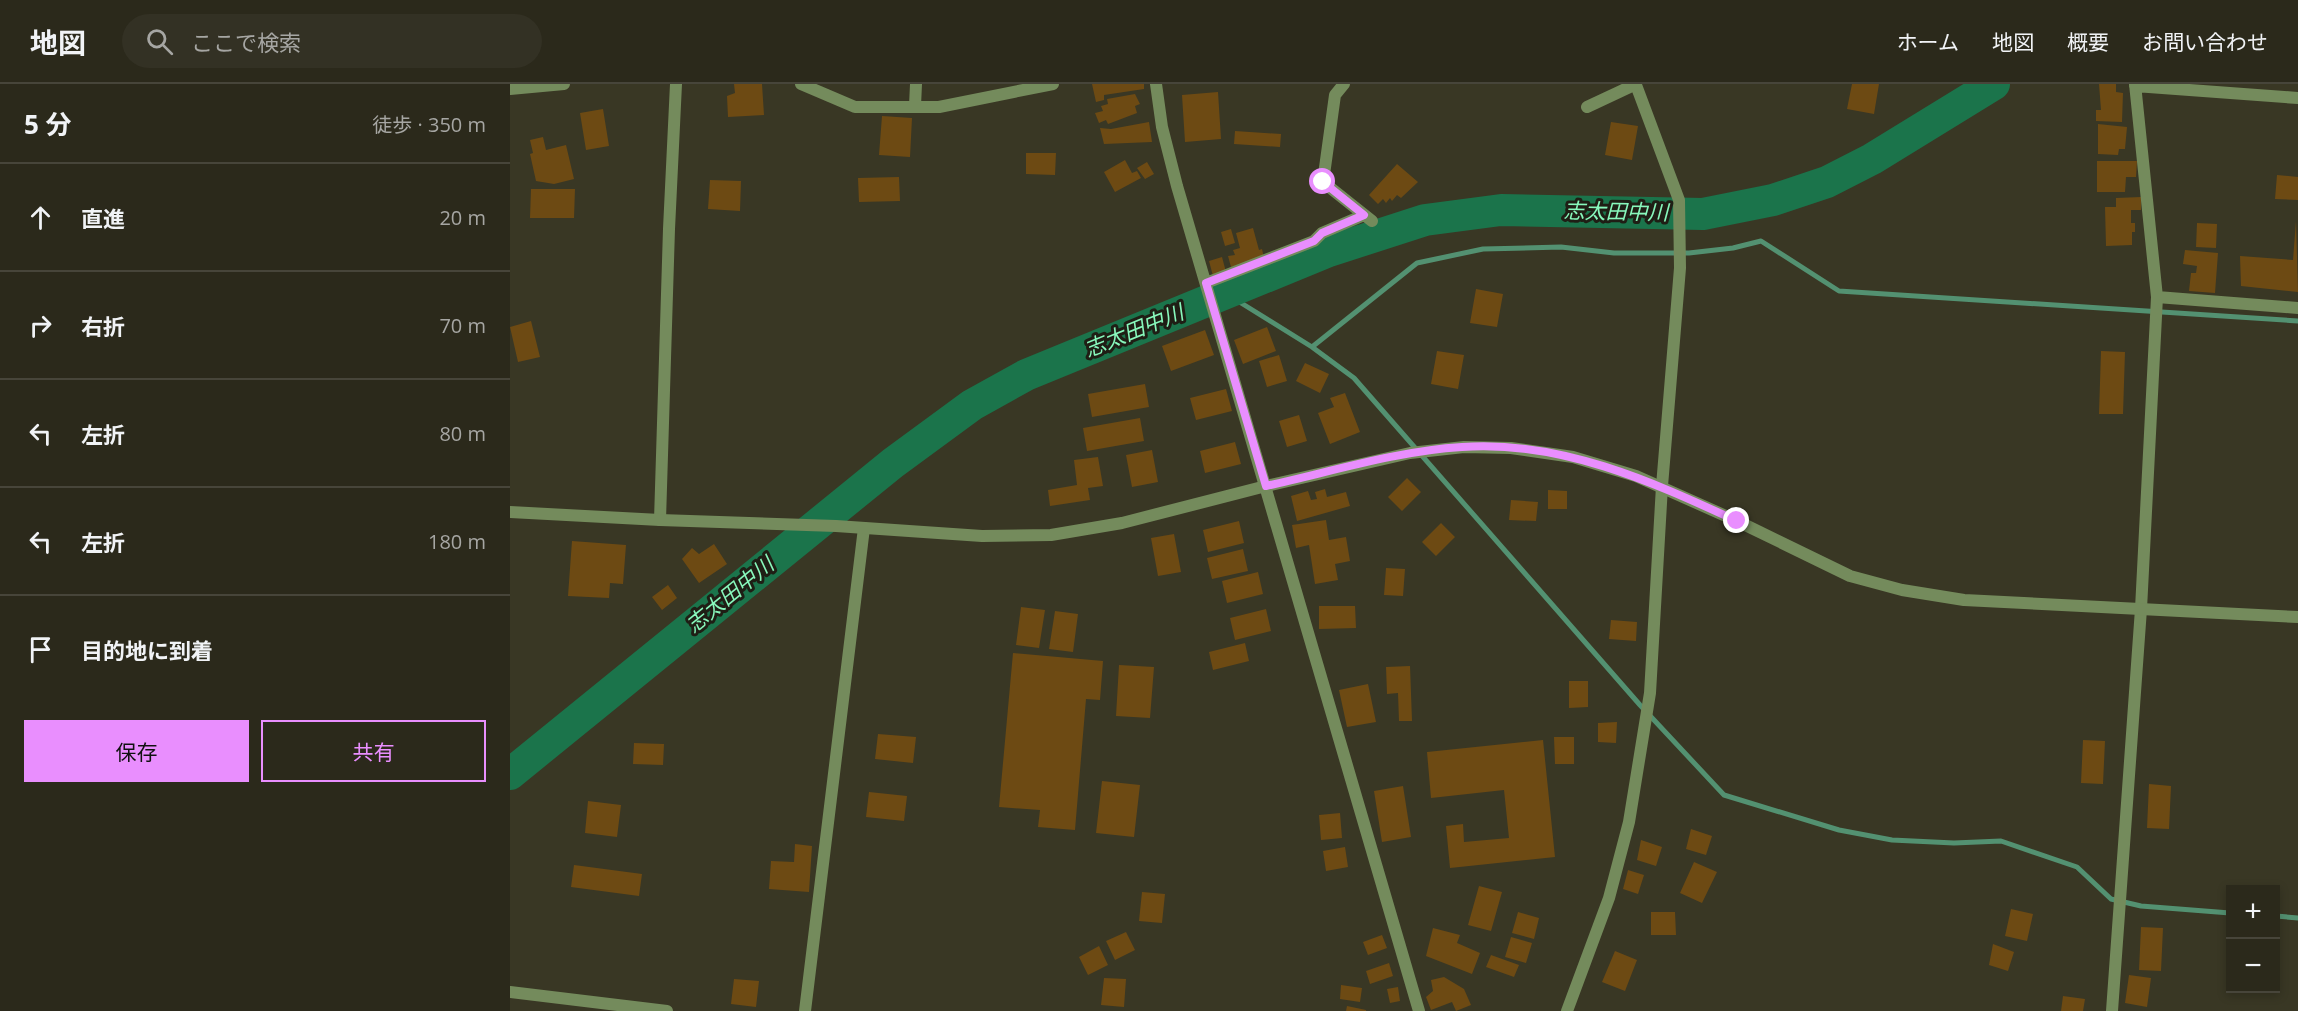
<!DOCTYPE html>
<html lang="ja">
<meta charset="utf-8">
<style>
body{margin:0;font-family:"Open Sans","Noto Sans JP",sans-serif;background:#333124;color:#f1f3f6}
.controls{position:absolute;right:18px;bottom:18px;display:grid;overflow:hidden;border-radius:0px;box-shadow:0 3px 9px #0003}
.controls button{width:54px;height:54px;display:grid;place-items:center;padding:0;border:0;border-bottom:2px solid #47453a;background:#2b291b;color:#f1f3f6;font:30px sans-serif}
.stop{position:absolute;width:18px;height:18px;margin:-14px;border:4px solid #e98efe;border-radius:50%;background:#fff}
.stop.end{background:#e98efe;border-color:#fff;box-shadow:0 2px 6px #0008}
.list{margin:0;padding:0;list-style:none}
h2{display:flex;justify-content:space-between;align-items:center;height:78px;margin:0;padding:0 24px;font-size:26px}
h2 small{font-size:20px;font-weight:400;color:#a6a6a3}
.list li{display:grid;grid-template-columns:39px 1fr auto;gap:18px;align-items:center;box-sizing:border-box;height:108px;padding:0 24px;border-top:2px solid #47453a}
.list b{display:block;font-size:22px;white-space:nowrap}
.list em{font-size:20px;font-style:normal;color:#a6a6a3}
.actions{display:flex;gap:12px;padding:18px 24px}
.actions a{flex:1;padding:14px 0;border:2px solid #e98efe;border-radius:0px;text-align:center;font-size:21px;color:#e98efe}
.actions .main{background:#e98efe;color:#111}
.icon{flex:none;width:33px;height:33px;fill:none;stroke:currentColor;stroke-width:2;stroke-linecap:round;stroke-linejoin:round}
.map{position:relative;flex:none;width:1788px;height:927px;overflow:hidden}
header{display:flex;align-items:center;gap:36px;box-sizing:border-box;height:84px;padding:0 30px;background:#2b291b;border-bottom:2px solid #47453a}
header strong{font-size:28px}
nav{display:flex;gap:33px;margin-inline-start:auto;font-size:21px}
.search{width:420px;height:54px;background:#333124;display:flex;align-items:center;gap:15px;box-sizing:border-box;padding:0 21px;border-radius:33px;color:#a6a6a3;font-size:22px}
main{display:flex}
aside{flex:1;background:#2b291b}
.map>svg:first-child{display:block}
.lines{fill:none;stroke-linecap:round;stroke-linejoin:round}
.stream{stroke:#539171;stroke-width:5}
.river{stroke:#1b744b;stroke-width:32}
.building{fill:#6d4a13}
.minor{stroke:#748b5c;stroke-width:12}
.tertiary{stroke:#748b5c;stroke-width:12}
.route{stroke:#e98efe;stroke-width:8}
.labels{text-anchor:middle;stroke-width:6;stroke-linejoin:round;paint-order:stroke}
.water-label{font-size:21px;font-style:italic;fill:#88f8bc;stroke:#1f1e15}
</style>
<header>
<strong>地図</strong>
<div class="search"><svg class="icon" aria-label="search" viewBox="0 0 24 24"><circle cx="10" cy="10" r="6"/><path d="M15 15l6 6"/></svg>ここで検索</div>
<nav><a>ホーム</a><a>地図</a><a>概要</a><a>お問い合わせ</a></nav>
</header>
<main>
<aside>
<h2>5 分<small>徒歩 · 350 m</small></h2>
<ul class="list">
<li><svg class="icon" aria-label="ahead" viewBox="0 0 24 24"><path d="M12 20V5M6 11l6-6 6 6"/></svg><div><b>直進</b></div><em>20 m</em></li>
<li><svg class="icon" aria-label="right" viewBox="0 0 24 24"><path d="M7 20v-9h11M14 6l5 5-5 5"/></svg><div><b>右折</b></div><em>70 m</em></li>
<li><svg class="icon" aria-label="left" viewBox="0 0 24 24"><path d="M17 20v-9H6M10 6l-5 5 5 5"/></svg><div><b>左折</b></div><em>80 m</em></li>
<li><svg class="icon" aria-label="left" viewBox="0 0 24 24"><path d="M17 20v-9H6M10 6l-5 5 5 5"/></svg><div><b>左折</b></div><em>180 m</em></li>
<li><svg class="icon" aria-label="arrive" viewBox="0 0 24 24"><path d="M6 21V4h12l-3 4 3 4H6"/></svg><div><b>目的地に到着</b></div></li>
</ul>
<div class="actions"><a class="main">保存</a><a>共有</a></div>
</aside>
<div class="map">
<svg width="1788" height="927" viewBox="0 0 1788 927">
<rect width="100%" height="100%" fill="#393724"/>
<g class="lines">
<!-- stream -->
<path class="stream" d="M 715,209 L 802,263 L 844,294 L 1130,621 L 1214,711 L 1329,746 L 1382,756 L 1444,759 L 1491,757 L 1567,783 L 1601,815 L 1631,822 L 1720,829
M 802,263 L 907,179 L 973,165 L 1051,163 L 1104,169 L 1179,169 L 1223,164 L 1251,157 L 1329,207 L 1788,237
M 1766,832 L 1788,834"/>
<!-- river -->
<path class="river" d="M 0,690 L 383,379 L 462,321 L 516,291 L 819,167 L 915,136 L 991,126 L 1193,130 L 1263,116 L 1317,98 L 1362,75 L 1484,0"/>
</g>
<!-- building -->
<path class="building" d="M 224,0 L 252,0 L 254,31 L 218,33 L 217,12 L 225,9 Z
M 582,0 L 634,0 L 634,5 L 594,11 L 594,16 L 586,18 Z
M 1342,0 L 1369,0 L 1364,30 L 1337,25 Z
M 1589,0 L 1606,0 L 1606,8 L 1613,9 L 1612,38 L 1586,37 L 1586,26 L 1591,26 Z
M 708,8 L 711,55 L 675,58 L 672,11 Z
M 625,10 L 630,20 L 625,22 L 627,29 L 598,40 L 596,36 L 589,39 L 585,29 L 593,27 L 591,22 L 598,20 L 597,15 Z
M 93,25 L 99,62 L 76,66 L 70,29 Z
M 372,32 L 402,34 L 400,73 L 369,71 Z
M 639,38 L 642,58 L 594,60 L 590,44 L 601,45 Z
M 1101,38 L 1128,42 L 1122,76 L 1095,71 Z
M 1588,40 L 1617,43 L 1615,65 L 1609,65 L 1608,71 L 1588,70 Z
M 725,47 L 771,50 L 770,63 L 724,60 Z
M 33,53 L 36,66 L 56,61 L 64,95 L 44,100 L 26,97 L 20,70 L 23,69 L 20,56 Z
M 516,69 L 546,69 L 545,91 L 516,90 Z
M 615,76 L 622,89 L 627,87 L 631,94 L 605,108 L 594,88 Z
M 1587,77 L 1627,77 L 1626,93 L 1616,93 L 1615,108 L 1587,108 Z
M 637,78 L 644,90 L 635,95 L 627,84 Z
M 887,80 L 908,98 L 891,114 L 887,111 L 882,117 L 880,114 L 876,119 L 873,115 L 868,120 L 859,111 Z
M 1767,91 L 1788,93 L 1788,116 L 1765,115 Z
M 389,93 L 390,117 L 349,118 L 348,94 Z
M 200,96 L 231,97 L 230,127 L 198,125 Z
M 21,105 L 65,105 L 64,134 L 20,134 Z
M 1631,113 L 1631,126 L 1621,126 L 1621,139 L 1625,139 L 1625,148 L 1622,148 L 1622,161 L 1596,162 L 1595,123 L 1606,123 L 1606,114 Z
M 1786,137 L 1788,208 L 1731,202 L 1730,172 L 1783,176 Z
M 1687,139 L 1707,140 L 1706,164 L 1686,163 Z
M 743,144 L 749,166 L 752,165 L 754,174 L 721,183 L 718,172 L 725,171 L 723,166 L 730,164 L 726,149 Z
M 721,145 L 725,159 L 715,162 L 711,148 Z
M 1675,166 L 1708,169 L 1705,209 L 1679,207 L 1681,189 L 1686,189 L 1687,182 L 1673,180 Z
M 712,173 L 716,188 L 703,192 L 699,177 Z
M 966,205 L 993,210 L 987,243 L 960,239 Z
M 21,237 L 30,273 L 8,278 L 0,243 Z
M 757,243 L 766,267 L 733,280 L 724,256 Z
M 695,246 L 704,271 L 661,287 L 652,262 Z
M 927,267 L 954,271 L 948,305 L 921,300 Z
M 1591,267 L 1615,268 L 1613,330 L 1589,330 Z
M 769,271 L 777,297 L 757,303 L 749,277 Z
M 795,279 L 819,290 L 810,309 L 786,297 Z
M 635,300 L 639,323 L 582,333 L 578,310 Z
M 716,305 L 722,327 L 686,336 L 680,314 Z
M 835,309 L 850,348 L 820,360 L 808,329 L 824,323 L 820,314 Z
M 789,331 L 797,357 L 777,363 L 769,337 Z
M 630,334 L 634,357 L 577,367 L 573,344 Z
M 725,358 L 731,380 L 695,389 L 690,367 Z
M 642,366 L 648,398 L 622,403 L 616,371 Z
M 588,373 L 593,402 L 578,404 L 580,416 L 540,422 L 538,406 L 567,401 L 564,376 Z
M 897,394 L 911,408 L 892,427 L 878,413 Z
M 815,405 L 817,413 L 836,408 L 840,422 L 787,437 L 781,412 L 798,407 L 801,416 L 807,415 L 805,408 Z
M 1038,406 L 1057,407 L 1057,425 L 1038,425 Z
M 1001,416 L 1028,418 L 1026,437 L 999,436 Z
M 816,436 L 819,456 L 836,453 L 840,477 L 825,480 L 828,496 L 805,500 L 799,461 L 786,464 L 782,441 Z
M 729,437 L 734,459 L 698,468 L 693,446 Z
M 931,439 L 945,453 L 926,472 L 912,458 Z
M 664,450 L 671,488 L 648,492 L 641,454 Z
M 62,457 L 116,461 L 113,500 L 100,499 L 99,514 L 58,512 Z
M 204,460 L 217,480 L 189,499 L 172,475 L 182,464 L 189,470 Z
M 733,465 L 738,487 L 702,495 L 697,474 Z
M 876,484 L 895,485 L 893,512 L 874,511 Z
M 748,488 L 753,510 L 717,519 L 712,497 Z
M 158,501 L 167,514 L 152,526 L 142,513 Z
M 809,522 L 845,522 L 846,544 L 809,545 Z
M 511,523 L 535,526 L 529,564 L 506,561 Z
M 756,525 L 761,547 L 725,556 L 720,534 Z
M 545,527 L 568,530 L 563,568 L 539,565 Z
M 1101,536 L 1127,538 L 1126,557 L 1099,555 Z
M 735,559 L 739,577 L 703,586 L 699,568 Z
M 503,569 L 593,577 L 590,616 L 576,615 L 565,746 L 528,743 L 530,726 L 489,723 Z
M 609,581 L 644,583 L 640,634 L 606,632 Z
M 900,582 L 902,637 L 889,637 L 888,609 L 877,610 L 876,583 Z
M 1059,597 L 1078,597 L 1078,623 L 1059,624 Z
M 858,600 L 866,638 L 837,643 L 829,606 Z
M 1107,638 L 1106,659 L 1088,658 L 1088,639 Z
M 368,650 L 406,653 L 403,679 L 365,675 Z
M 1044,653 L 1064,653 L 1064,680 L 1045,680 Z
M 1033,656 L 1045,773 L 940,784 L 936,742 L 953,740 L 954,758 L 999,754 L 994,706 L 921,714 L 917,668 Z
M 1573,656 L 1595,657 L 1593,700 L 1571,699 Z
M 124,659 L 154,660 L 153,681 L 123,680 Z
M 592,697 L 630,701 L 624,753 L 586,749 Z
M 1639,700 L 1661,702 L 1659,745 L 1637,744 Z
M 893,702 L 901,753 L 872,758 L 864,707 Z
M 359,708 L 397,712 L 394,737 L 356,733 Z
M 78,717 L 111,721 L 107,753 L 75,749 Z
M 830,729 L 832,754 L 811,756 L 809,731 Z
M 1181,745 L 1202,752 L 1196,771 L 1176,765 Z
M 1131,756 L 1152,763 L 1146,782 L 1127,776 Z
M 285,760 L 302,762 L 299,808 L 259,805 L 261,777 L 284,778 Z
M 835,763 L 838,783 L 816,787 L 813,767 Z
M 1184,778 L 1207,788 L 1192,819 L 1170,809 Z
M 64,781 L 132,790 L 129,812 L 61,803 Z
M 1118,786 L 1134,791 L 1128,810 L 1113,805 Z
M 969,802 L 992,808 L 981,847 L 958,841 Z
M 632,808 L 655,810 L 652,839 L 629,837 Z
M 1501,825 L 1523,830 L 1517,857 L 1495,852 Z
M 1008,828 L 1029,834 L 1024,855 L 1002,849 Z
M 1141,828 L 1165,828 L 1166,851 L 1141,851 Z
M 1631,843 L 1653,844 L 1651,887 L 1629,886 Z
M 923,844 L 950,851 L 947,859 L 970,869 L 962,890 L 916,872 Z
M 616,848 L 625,866 L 605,876 L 596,857 Z
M 872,851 L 877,864 L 858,871 L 853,858 Z
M 1001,853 L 1022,859 L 1016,879 L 995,873 Z
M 1483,860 L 1504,868 L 1498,887 L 1479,881 Z
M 589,862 L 598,881 L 578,891 L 569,873 Z
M 1105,867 L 1127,876 L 1115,907 L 1092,898 Z
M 981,871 L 1009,881 L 1004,893 L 976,883 Z
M 879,879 L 883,892 L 860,900 L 856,887 Z
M 1619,891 L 1641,894 L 1637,923 L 1615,919 Z
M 934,893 L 954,905 L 961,921 L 946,927 L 942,918 L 921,926 L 916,913 L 923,907 L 921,896 Z
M 594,894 L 616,895 L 614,923 L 591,921 Z
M 224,895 L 249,897 L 246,923 L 221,920 Z
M 831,901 L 852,904 L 850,918 L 830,915 Z
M 888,903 L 890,917 L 880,919 L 877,905 Z
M 1553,912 L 1575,915 L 1573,927 L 1551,927 Z
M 837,922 L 856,926 L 856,927 L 836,927 Z"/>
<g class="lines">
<!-- minor -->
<path class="minor" d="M 291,0 L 345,23 L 429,23 L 543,0
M 646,0 L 652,43 L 667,102 L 909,927
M 834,0 L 825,11 L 813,98 L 862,137
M 1625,2 L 1788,14
M 0,5 L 54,0
M 405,22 L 406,0
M 1077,23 L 1126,0
M 696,199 L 804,157 L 812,149 L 854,131
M 1647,213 L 1788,224
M 150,436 L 159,145 L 166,0
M 0,908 L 157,927
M 295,927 L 354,444
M 1057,927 L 1099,814 L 1119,738 L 1140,609 L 1152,402 L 1170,184 L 1169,116 L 1126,1
M 1602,927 L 1631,525 L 1647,213 L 1625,0"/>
<!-- tertiary -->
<path class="tertiary" d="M 0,428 L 150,436 L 326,442 L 472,452 L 541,451 L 612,439 L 756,402 L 900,369 L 954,363 L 1001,364 L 1063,373 L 1126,392 L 1227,437 L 1340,492 L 1392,506 L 1454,516 L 1788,533"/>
</g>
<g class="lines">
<!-- route -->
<path class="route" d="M 813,98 L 854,131 L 812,149 L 804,157 L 696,199 L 756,402 C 820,388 886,367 952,363 C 1050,356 1141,397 1227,437"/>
</g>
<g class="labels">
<!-- water labels -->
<g class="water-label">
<text transform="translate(1106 128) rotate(1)" y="7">志太田中川</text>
<text transform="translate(624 247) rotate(-22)" y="7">志太田中川</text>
<text transform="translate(220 511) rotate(-39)" y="7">志太田中川</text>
</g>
</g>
</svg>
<div class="controls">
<button>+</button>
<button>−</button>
</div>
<div class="stop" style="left:813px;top:98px"></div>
<div class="stop end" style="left:1227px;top:437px"></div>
</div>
</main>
